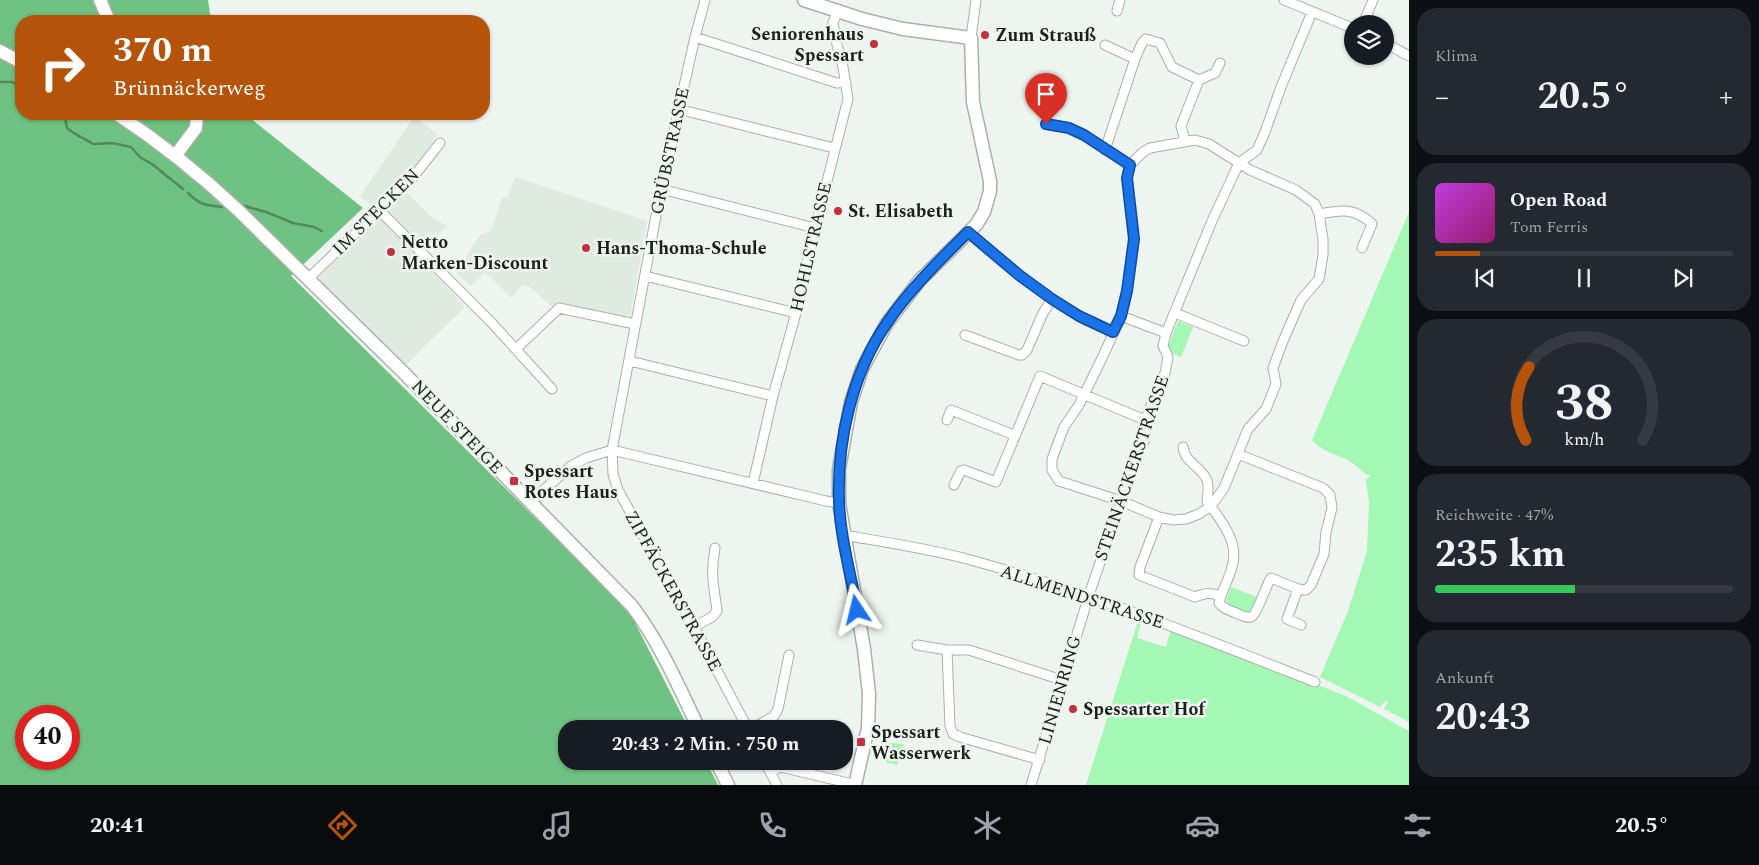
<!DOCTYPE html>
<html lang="de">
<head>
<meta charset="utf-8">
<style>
  body { margin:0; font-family:Spectral,serif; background:#242831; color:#f1f3f6; height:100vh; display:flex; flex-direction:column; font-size:19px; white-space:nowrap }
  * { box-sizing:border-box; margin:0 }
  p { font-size:16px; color:#9ea1a6 }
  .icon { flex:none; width:28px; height:28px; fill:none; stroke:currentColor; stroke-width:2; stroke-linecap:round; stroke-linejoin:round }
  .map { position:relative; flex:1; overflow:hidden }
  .drawer { display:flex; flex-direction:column; gap:8px; padding:8px; background:#0d0f14; width:350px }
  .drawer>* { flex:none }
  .hud { position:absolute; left:15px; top:15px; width:475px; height:105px; border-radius:20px; box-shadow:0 1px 4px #0004; background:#b45309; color:#fff; overflow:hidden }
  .tools { position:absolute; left:1344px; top:15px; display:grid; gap:10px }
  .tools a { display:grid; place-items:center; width:50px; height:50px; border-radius:50%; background:#171b24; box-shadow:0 1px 4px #0004; font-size:25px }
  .speed { position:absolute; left:15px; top:705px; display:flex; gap:10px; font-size:25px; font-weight:700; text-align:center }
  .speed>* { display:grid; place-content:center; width:65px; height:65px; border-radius:50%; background:#171b24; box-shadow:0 1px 4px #0004; line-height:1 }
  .speed .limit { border:8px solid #d22; background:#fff; color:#111 }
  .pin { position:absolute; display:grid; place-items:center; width:42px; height:42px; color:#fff; margin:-51px -21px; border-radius:50% 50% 50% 0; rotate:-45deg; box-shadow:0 0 5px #0007 }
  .pin .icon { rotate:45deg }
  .me { position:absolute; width:55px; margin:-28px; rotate:350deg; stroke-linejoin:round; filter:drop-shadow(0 0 4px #0008) }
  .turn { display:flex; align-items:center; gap:18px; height:105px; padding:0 15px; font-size:22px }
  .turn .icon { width:65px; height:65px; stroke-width:2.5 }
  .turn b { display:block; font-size:35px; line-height:42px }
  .big { font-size:38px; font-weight:700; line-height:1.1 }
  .drawer .card { flex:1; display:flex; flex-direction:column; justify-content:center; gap:8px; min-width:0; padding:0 18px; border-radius:20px; background:#242831 }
  .drawer .dial { align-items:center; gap:0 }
  .dial svg { height:130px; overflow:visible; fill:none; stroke:#363941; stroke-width:7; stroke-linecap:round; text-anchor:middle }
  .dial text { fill:#f1f3f6; stroke:none }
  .song { display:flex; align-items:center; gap:15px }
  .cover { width:60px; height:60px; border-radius:8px; background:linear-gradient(135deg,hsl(290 70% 55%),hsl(320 70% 35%)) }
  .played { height:5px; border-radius:2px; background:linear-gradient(90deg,#b45309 15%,#363941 15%) }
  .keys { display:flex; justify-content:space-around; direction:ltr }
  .heat { display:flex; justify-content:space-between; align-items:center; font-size:28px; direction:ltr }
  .charge { height:8px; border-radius:4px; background:linear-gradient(90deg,#34c759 47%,#363941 0) }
  .trip { position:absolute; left:558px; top:720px; width:295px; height:50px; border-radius:20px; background:#171b24; box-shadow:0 1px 4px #0004; font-weight:700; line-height:50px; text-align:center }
  .tabs { display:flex; height:80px; justify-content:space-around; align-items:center; background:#090b0e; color:#9ea1a6 }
  .tabs .icon { width:35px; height:35px }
  .tabs .selected { color:#b45309 }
  .tabs b { font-size:22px; color:#f1f3f6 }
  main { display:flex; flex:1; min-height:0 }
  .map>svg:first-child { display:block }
  .built { fill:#dfebe0 }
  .green { fill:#a4f8b4 }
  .forest { fill:#6fc281; fill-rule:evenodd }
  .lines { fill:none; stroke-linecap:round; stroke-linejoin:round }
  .stream { stroke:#508a5d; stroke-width:2.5 }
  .street-casing { stroke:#aab0ab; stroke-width:11 }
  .secondary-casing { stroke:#aab0ab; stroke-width:15 }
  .street { stroke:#fff; stroke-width:9 }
  .secondary { stroke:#fff; stroke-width:12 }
  .route-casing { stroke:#114b97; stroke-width:12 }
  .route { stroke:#1a73e8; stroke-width:9 }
  .poi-dot { fill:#c23142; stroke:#eef4ef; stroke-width:2 }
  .labels { text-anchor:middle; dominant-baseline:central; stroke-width:5; stroke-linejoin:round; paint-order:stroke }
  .poi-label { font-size:18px; font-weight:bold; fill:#1c1e1c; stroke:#eef4ef; text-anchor:start }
  .street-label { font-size:18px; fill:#1c1e1c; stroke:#eef4ef }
</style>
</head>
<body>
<main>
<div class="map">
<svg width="1409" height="785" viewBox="0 0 1409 785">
  <rect width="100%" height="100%" fill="#eef4ef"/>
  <!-- built -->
  <path class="built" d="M414 117 437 134 423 158 398 184 432 218 448 226 417 255 465 307 405 366 319 281V277L381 216 360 196Z
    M515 177 647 221 630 317 626 318 556 304 551 306 530 287 523 285 511 298 485 272 471 286 456 273 480 235 491 231 502 197 507 198Z"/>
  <!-- green -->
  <path class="green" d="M1409 212V722L1384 709 1388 702 1386 700 1380 707 1320 677 1348 611 1367 551 1369 503 1366 480 1370 476C1361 472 1358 467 1351 462 1338 454 1322 452 1312 440Z
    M1178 321 1193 327 1181 357 1172 353 1168 346Z
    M1231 587 1257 597 1250 616 1224 606Z
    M1138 621 1141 623 1137 638 1166 647 1171 629 1310 682 1311 686 1314 687 1315 684 1346 696 1409 731V785H1086Z
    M889 743 904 744 897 765 885 762V751Z"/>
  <!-- forest -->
  <path class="forest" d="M0 0H208L211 21H21V114H245L363 208 291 276 629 611 689 729H566V761H706L718 785H0ZM26 716H69V759H26Z"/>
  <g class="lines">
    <!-- stream -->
    <path class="stream" d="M0 82H12L21 86
      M62 114 65 117 67 128C75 135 84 138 93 144L112 143 131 147 141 158 152 164 183 189
      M188 193C200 205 205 205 222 207
      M241 205 266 212 293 223 314 227 322 231"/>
    <defs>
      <path id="street" d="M705 0 695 37 661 189 612 450 613 474 618 490 694 627 748 729
        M1284 0 1352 28
        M1117 11 1120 0
        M1363 24 1373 0
        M695 37 837 83 846 82
        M971 38 976 0
        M1385 43 1409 56
        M1105 45 1135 59
        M1199 80 1215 73 1220 63
        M678 109 834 148
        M1046 124 1069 128 1084 135 1130 165
        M1195 140 1209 144 1250 170 1296 190 1315 204 1319 214 1323 239V255L1319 279 1301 300 1283 341 1273 368 1276 384 1266 409 1248 429 1224 488 1211 506 1199 514 1186 519 1173 520 1159 517 1121 501 1059 481 1052 470V459L1064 427 1079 405 1104 354 1121 316 1127 291 1134 239 1127 178 1130 165 1143 152 1150 148Z
        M1185 141 1181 126 1199 80
        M1105 150 1135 59 1142 43 1146 39 1160 43 1172 67 1199 80
        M661 189 815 228
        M379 210 490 321 552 389
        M1319 214C1341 210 1355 207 1372 224L1362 248
        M968 232C1003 262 1038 292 1077 315 1088 322 1101 326 1113 332
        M645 276 796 313
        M309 278 410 181 440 143
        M1175 313 1244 341
        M1121 316 1166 333
        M965 335 1019 355H1022L1027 350 1043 313 1052 299
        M516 349 559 308 635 324
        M630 361 773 396
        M947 420 951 410 1014 435
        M1183 447C1184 462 1202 467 1207 480 1209 486 1208 494 1207 501 1220 520 1240 541 1232 567 1229 579 1222 590 1219 603 1223 609 1229 610 1236 613 1240 615 1246 618 1251 617 1257 615 1266 585 1271 578L1298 589 1306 590 1311 585 1324 554 1326 532 1332 508 1330 495 1323 488 1238 454
        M753 483 773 396 796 313 815 228 848 99 843 67 837 45 833 22 838 11
        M954 485 961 471 964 470 996 482 1040 376 1145 420
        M530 502 571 466 586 458 612 450 826 501 839 503
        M1159 517 1140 567 1139 575 1195 597C1205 593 1210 592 1220 596
        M843 535C884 542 926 548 967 559 1086 591 1200 637 1315 682
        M1298 589 1287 619 1301 625
        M694 627 712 617 717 611C714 586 710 575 715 548
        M917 645 947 650H969L1062 680
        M947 650 950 726 953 734 960 737 1040 760
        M752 729 774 716 778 709 789 655
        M765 761 770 772 781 767 856 785
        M770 772 777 785
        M1031 785 1089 595 1121 501 1145 438V420L1165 373 1168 357 1163 346 1166 333 1212 221 1239 163 1257 150 1265 132 1281 87 1312 12"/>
      <path id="secondary" d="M100 0 109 21
        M804 0 862 19 903 29 971 38 973 102 990 181V191L984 212 976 225 920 280 887 323 862 369 851 402 839 469V503L864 649 869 694 868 728 855 785
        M0 51 21 62
        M117 114C161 143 201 175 239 211L403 372 632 606C660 643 679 687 699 729
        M175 156 196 128 197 114
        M716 761 728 785"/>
    </defs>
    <!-- street casing -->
    <use href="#street" class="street-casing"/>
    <!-- secondary casing -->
    <use href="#secondary" class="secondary-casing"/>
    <!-- street -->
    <use href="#street" class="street"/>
    <!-- secondary -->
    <use href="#secondary" class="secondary"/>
  </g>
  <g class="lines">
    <defs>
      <path id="route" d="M857 610C851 574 840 537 839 501 837 441 852 373 887 323 910 289 939 261 968 232L1019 275 1052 299 1079 316 1113 332 1121 316 1127 291 1134 239 1127 178 1130 165 1084 135 1069 128 1046 124"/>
    </defs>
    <!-- route casing -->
    <use href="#route" class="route-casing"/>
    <!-- route -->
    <use href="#route" class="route"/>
  </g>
  <!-- markers -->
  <g class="poi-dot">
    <circle cx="985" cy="35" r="5"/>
    <circle cx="874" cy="44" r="5"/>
    <circle cx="838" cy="211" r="5"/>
    <circle cx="586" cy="248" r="5"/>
    <circle cx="391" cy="252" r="5"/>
    <rect x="509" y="476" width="10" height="10" rx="2.5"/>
    <circle cx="1073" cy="709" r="5"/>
    <rect x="856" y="737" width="10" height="10" rx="2.5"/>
  </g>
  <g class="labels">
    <!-- poi labels -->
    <g class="poi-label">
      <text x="864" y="34" text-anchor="end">Seniorenhaus<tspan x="864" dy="21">Spessart</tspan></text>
      <text x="995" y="35">Zum Strauß</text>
      <text x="848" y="211">St. Elisabeth</text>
      <text x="401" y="242">Netto<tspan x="401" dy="21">Marken-Discount</tspan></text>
      <text x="596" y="248">Hans-Thoma-Schule</text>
      <text x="524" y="471">Spessart<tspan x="524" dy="21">Rotes Haus</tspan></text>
      <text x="1083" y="709">Spessarter Hof</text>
      <text x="871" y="732">Spessart<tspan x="871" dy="21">Wasserwerk</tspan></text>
    </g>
    <!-- street labels -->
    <g class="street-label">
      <text transform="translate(670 151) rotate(-78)">GRÜBSTRASSE</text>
      <text transform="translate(376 212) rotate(-45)">IM STECKEN</text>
      <text transform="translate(811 247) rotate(-77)">HOHLSTRASSE</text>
      <text transform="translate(457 427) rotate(46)">NEUE STEIGE</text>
      <text transform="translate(1132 468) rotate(-71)">STEINÄCKERSTRASSE</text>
      <text transform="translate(673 591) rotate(61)">ZIPFÄCKERSTRASSE</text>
      <text transform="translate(1082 597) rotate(18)">ALLMENDSTRASSE</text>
      <text transform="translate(1060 690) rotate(-74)">LINIENRING</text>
    </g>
  </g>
</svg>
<div class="tools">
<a><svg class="icon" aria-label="layers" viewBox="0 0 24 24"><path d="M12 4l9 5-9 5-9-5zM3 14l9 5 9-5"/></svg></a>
</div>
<div class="speed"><div class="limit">40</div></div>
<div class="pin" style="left:1046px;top:124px;background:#d93025"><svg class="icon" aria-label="arrive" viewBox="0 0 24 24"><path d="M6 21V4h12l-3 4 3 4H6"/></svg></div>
<svg class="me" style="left:857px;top:610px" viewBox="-20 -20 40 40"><path d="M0-17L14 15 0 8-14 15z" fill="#1a73e8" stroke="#fff" stroke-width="4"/></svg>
<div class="trip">20:43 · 2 Min. · 750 m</div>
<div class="hud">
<div class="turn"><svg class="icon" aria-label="right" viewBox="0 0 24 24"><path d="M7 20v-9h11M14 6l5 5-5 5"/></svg><div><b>370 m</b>Brünnäckerweg</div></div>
</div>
</div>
<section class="drawer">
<div class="card"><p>Klima</p>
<div class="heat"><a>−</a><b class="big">20.5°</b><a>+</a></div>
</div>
<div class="card">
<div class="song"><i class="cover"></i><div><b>Open Road</b><p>Tom Ferris</p></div></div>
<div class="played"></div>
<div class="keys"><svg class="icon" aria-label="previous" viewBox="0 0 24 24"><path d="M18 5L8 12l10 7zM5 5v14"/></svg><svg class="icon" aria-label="pause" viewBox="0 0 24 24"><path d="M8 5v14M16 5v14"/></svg><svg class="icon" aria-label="next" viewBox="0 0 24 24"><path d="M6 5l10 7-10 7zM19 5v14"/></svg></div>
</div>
<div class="card dial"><svg viewBox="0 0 100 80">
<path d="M14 69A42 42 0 1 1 86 69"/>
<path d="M14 69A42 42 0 0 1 16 24" stroke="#b45309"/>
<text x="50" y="56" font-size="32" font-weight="700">38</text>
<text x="50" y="72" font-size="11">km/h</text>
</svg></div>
<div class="card"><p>Reichweite · 47%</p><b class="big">235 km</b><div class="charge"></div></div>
<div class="card"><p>Ankunft</p><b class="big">20:43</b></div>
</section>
</main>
<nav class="tabs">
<b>20:41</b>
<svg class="icon selected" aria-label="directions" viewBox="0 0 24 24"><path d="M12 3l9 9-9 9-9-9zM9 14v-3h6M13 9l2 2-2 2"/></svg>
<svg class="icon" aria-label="music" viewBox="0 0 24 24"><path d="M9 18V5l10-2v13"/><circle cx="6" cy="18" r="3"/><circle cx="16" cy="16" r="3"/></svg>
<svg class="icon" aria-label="phone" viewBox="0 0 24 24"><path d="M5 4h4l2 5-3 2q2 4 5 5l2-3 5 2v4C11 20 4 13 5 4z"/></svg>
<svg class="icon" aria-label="climate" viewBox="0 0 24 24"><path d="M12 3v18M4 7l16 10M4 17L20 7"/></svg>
<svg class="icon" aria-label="car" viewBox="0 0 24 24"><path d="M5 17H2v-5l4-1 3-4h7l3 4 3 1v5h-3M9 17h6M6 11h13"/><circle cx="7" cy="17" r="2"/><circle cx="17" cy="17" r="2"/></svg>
<svg class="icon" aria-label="filters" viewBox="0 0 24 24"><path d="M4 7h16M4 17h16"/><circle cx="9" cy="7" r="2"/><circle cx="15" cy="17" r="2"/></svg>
<b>20.5°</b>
</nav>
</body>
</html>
